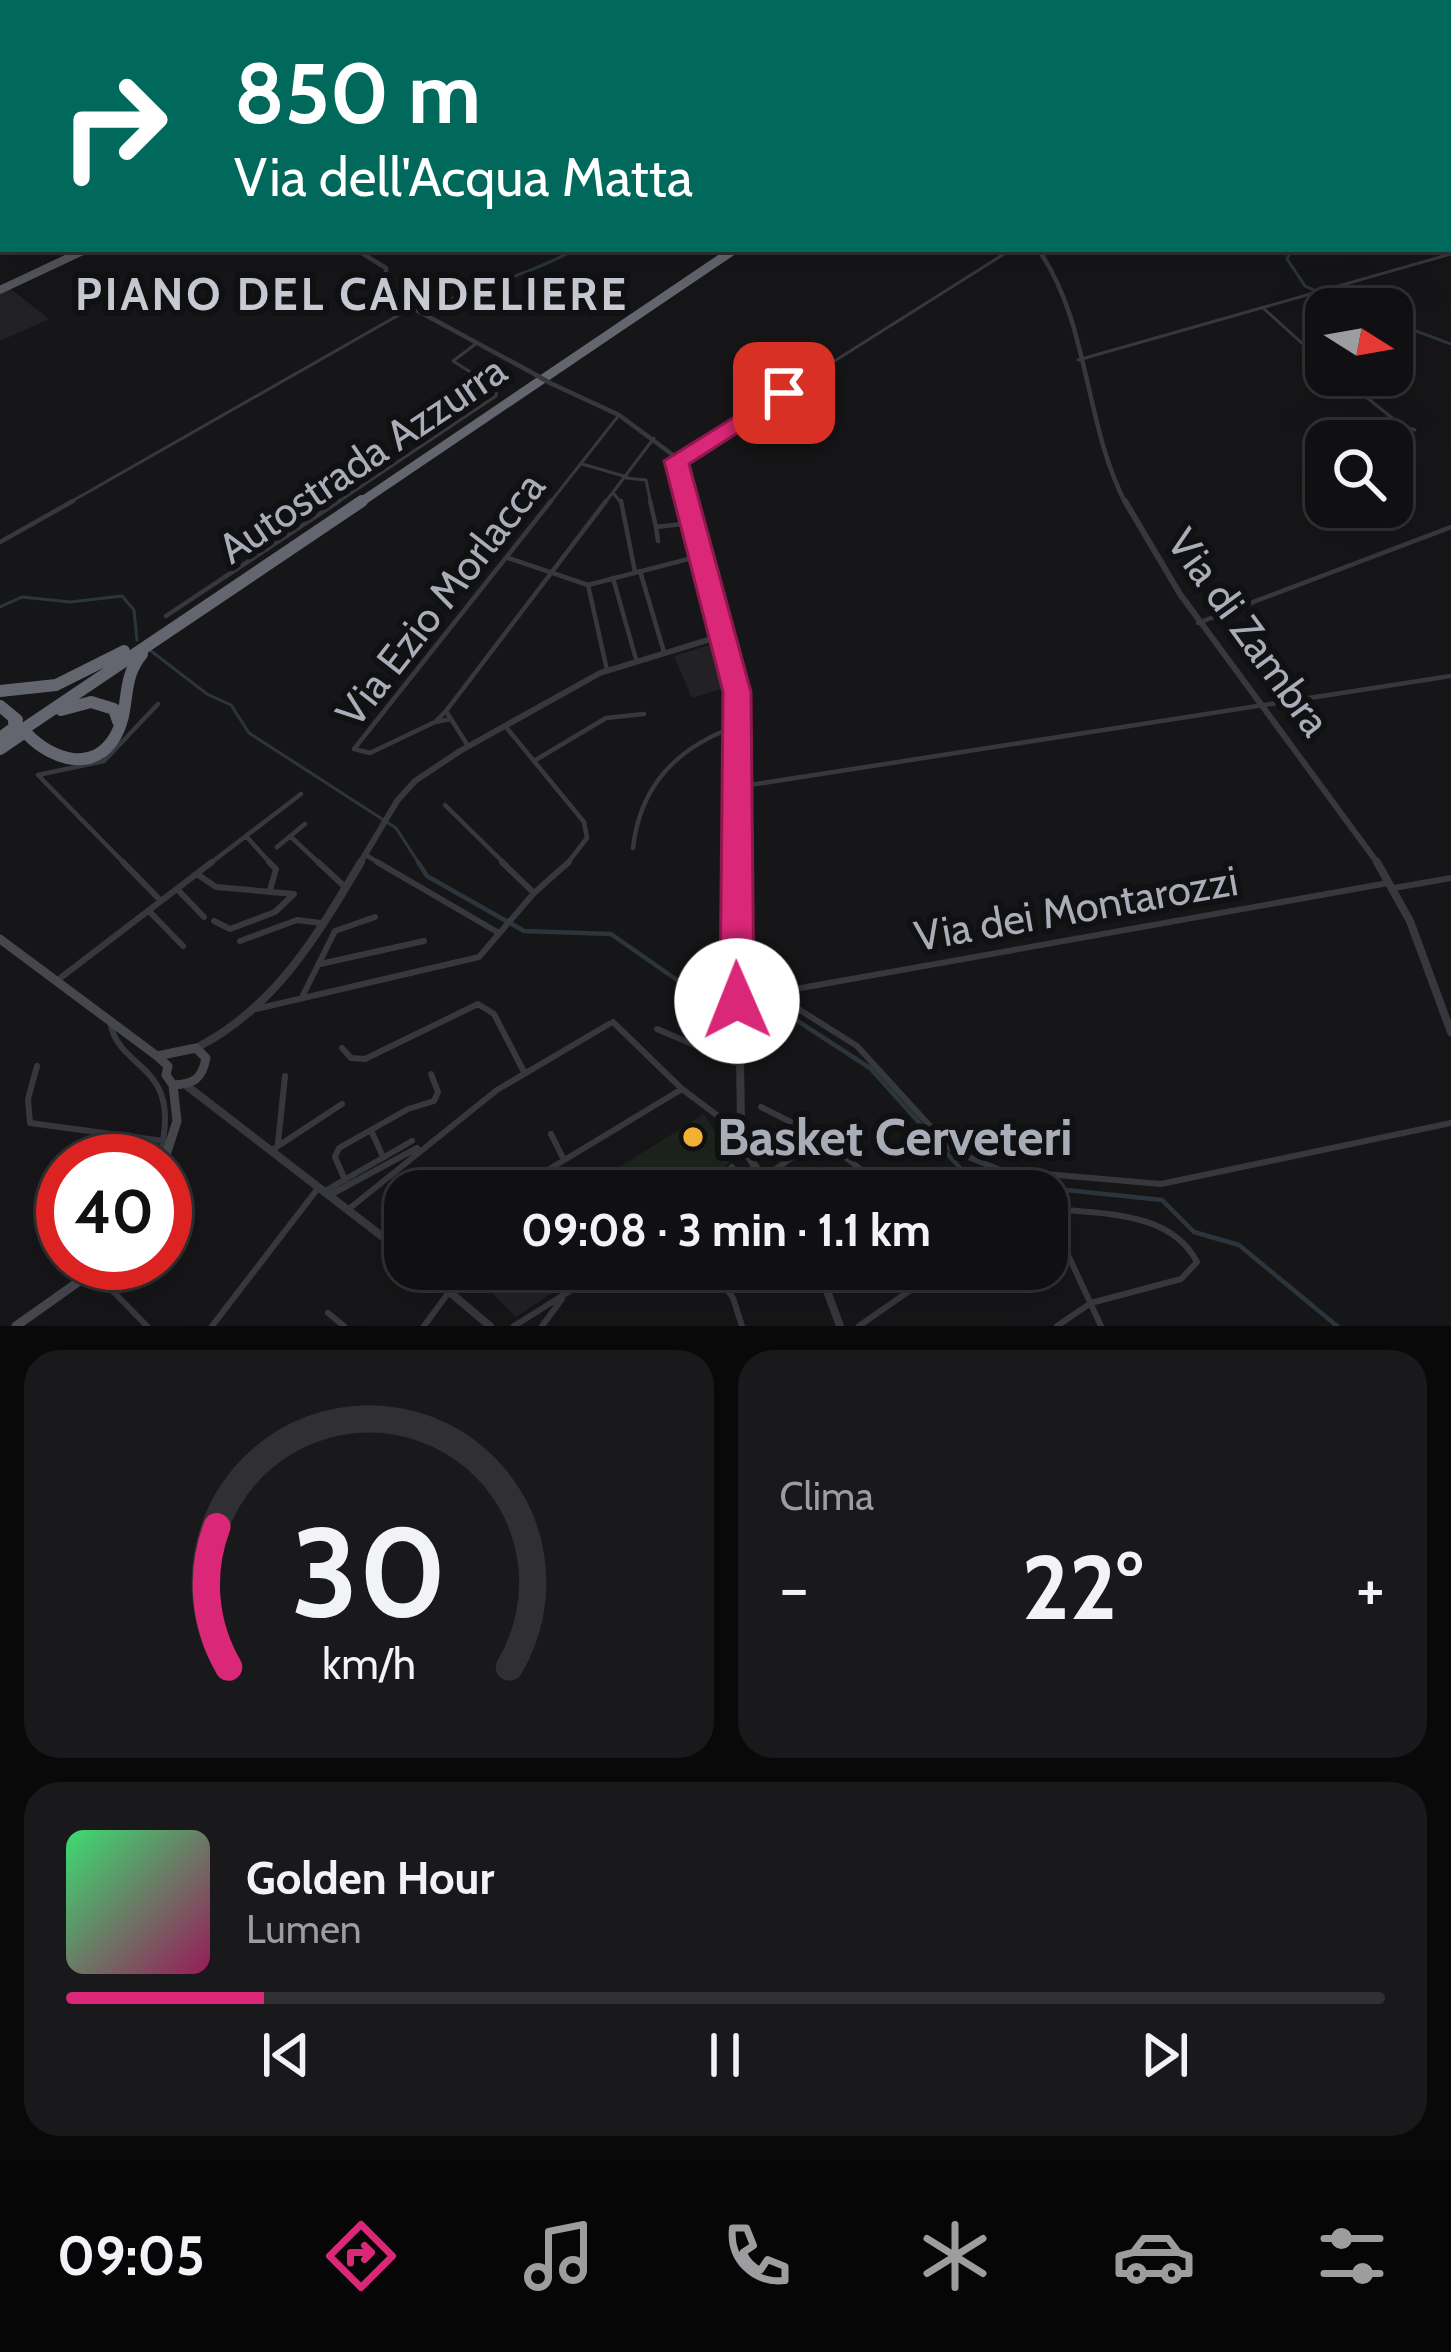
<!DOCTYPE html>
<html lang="it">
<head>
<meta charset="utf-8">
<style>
  body { margin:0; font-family:Cabin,sans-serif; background:#19191b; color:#f1f3f6; height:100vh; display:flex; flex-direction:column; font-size:45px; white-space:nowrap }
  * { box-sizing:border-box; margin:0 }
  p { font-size:39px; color:#9c9d9f }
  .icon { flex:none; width:66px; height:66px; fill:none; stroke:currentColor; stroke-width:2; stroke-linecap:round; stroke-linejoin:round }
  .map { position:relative; height:1326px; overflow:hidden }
  .sheet { display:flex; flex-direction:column; gap:24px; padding:24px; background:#09090a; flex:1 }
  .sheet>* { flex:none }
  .hud { position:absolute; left:0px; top:0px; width:1452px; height:252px; box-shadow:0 12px 48px #0002,0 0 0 3px #303032; background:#00695c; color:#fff; overflow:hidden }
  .needle { width:78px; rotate:101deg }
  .fabs { position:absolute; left:1305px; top:288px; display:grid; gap:24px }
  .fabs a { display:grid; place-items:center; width:108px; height:108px; border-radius:24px; background:#101012; box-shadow:0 12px 48px #0002,0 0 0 3px #303032; font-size:60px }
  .speed { position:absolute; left:36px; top:1134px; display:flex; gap:24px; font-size:60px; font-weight:700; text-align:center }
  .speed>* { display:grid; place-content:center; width:156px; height:156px; border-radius:50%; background:#101012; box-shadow:0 12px 48px #0002,0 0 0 3px #303032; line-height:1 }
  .speed .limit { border:18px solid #d22; background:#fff; color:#111 }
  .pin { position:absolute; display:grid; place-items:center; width:102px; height:102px; color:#fff; margin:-51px; border-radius:24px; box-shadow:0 6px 18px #0006 }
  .me { position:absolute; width:132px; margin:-66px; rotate:359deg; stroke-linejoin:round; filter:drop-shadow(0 0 9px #0008) }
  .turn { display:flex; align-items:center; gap:42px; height:252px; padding:0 36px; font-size:54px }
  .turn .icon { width:156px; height:156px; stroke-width:2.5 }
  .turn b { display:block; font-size:84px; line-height:102px }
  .big { font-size:90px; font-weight:700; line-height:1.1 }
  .sheet .widget { flex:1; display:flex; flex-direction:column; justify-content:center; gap:18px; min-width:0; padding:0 42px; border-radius:36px; background:#19191b }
  .sheet .dial { align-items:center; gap:0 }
  .dial svg { height:312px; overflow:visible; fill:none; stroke:#303032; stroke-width:7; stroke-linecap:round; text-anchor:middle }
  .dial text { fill:#f1f3f6; stroke:none }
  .song { display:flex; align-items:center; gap:36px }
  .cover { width:144px; height:144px; border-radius:18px; background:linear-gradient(135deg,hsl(140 70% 55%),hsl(330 70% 35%)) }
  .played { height:12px; border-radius:6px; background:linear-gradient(90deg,#db2777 15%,#303032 15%) }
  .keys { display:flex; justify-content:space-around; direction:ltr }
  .heat { display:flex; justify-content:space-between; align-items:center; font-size:66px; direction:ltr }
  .sheet .tiles { flex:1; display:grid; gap:24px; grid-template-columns:1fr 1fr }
  .widget:last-child { grid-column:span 2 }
  .trip { position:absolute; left:384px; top:1170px; width:684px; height:120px; border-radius:36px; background:#101012; box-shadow:0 12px 48px #0002,0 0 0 3px #303032; font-weight:700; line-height:120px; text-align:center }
  .tabs { display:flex; height:192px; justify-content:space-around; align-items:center; background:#060607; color:#9c9d9f }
  .tabs .icon { width:84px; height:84px }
  .tabs .selected { color:#db2777 }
  .tabs b { font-size:54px; color:#f1f3f6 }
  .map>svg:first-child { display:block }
  .built { fill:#222225 }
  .green { fill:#1c231d }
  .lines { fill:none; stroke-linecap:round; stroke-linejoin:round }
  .stream-far1 { stroke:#2c353c; stroke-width:3 }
  .stream { stroke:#2c353c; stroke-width:4.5 }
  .minor-far2 { stroke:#37383d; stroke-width:3 }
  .minor-far1 { stroke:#37383d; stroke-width:4.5 }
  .minor { stroke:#37383d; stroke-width:6 }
  .tertiary-far3 { stroke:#37383d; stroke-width:3 }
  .tertiary-far2 { stroke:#37383d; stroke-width:4.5 }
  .tertiary-far1 { stroke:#37383d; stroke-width:6 }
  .tertiary { stroke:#37383d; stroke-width:8 }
  .secondary { stroke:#45474d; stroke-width:9 }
  .primary-far1 { stroke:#53555c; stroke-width:6 }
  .primary { stroke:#53555c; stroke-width:8 }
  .motorway-far2 { stroke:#63666e; stroke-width:8 }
  .motorway-far1 { stroke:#63666e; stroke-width:9 }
  .motorway { stroke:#63666e; stroke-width:12 }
  .rail { stroke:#4a4c52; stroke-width:3; stroke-dasharray:9 8; stroke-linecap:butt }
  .tertiary-bridge { stroke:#37383d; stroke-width:4.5 }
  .motorway-bridge { stroke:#63666e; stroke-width:12 }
  .route { fill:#db2777; stroke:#8e194d; stroke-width:3 }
  .poi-dot { fill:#f2b134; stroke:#111113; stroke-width:4.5 }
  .labels { text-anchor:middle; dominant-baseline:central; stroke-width:12; stroke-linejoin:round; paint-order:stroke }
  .street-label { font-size:42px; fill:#a8adb8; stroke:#111113 }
  .far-district-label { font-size:45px; font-weight:bold; letter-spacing:3px; fill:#c9ccd4; stroke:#111113 }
  .near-poi-label { font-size:51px; font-weight:bold; fill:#a8adb8; stroke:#111113; text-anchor:start }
</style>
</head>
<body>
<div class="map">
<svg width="1451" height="1326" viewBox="0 0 1451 1326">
  <rect width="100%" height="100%" fill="#161618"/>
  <!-- built -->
  <path class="built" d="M11 289 49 319 0 341V294Z
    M722 641 734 685 692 698 674 656Z
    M467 1269H588L516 1317Z"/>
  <!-- green -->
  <path class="green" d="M704 1114 732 1159 702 1191H581Z"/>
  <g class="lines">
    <!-- stream-far1 -->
    <path class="stream-far1" d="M1292 249 1287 259 1305 286 1356 309
      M423 310C474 288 527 276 576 249
      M1392 322 1451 344
      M0 607 22 597 70 602 122 596 134 610 137 640
      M151 651 207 694 231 705 249 733 396 828 420 865"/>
    <!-- stream -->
    <path class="stream" d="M418 862 427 876 524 931 611 934 677 980 773 1005 870 1068 961 1169 1000 1183 1162 1200 1194 1232 1239 1245 1337 1326"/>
    <!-- minor-far2 -->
    <path class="minor-far2" d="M424 0 432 3
      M455 0 463 3
      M485 0 493 3
      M130 3H137
      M147 3 153 0
      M162 3 168 0
      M188 3 195 0
      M228 3 239 0
      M339 3 351 0
      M363 3 370 0
      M406 3 412 0
      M506 3 513 0
      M547 3 553 0
      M1262 307 1326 365
      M1078 360 1451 254
      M1339 375 1402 426 1415 430
      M676 461 1012 249
      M582 464 627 477
      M626 478 646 480 651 504
      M614 494 622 504
      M67 504 411 308
      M335 504 496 396 497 389 453 361 477 343
      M549 504 619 415
      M604 504 654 438"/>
    <!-- minor-far1 -->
    <path class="minor-far1" d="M621 501 635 572
      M650 501 656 527 692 523
      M656 527 658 541
      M0 542 73 501
      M508 558 588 585 700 556
      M640 571 664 652
      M613 578 636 659
      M588 585 607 670
      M166 616 339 501
      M1198 623 1451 527
      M446 711 606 501
      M451 719 435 722 446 711 468 746
      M435 722 370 753 354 749 551 501
      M506 727 584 822 587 838 566 865
      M534 761 606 718 644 714
      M737 787 1451 676
      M445 805 506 865
      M246 836 272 865
      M290 836 321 865
      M277 847 305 824
      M633 848C640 785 677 747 737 726
      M364 854 383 865
      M126 865 38 775 104 761 158 704
      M208 865 301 794"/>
    <!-- minor -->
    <path class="minor" d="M123 862 161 901
      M269 862 276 869 270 890
      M318 862 344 886
      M377 862 499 933
      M502 862 534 893
      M197 874 216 887 294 894 275 912 230 929 214 921
      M1394 888 1451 878
      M177 889 204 917
      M149 911 183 946
      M240 941 297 920 321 923
      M320 964 424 941
      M59 979 212 862
      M742 982 773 993 857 1046 952 1150 1000 1170 1161 1184 1451 1123
      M773 993 1388 883
      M303 995 335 931 375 917
      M256 1009 479 957 534 893 569 862
      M613 1022 682 1089 742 1134
      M111 1026C118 1057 151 1065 161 1094 169 1115 163 1140 160 1161
      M657 1029 739 1064
      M342 1048 351 1058 365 1059 478 1004 494 1014 524 1072
      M37 1066 28 1099 30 1123 163 1141
      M761 1107 820 1137
      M371 1130 383 1157
      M551 1134 564 1160
      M278 1143 285 1076
      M272 1150 342 1104
      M762 1179 820 1137 888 1191
      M345 1180 335 1157 339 1148 408 1109 434 1101 438 1092 431 1074
      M325 1191 412 1141
      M513 1191 682 1089
      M710 1191 732 1167
      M332 1194 417 1148
      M350 1208 497 1090 609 1024
      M1047 1208 1055 1209 1056 1229 1101 1326
      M1055 1209C1105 1214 1171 1212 1197 1262L1181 1279 1091 1303 1057 1326
      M714 1269 733 1298 742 1326
      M96 1274 147 1326
      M328 1313 344 1326
      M212 1326 319 1187
      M424 1326 449 1292
      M514 1326 605 1269
      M542 1326 562 1299
      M859 1326 941 1269"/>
    <!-- tertiary-far3 -->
    <path class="tertiary-far3" d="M60 0 65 3"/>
    <!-- tertiary-far2 -->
    <path class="tertiary-far2" d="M355 249 386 268V291L392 297 529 371
      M1038 249C1090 323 1084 425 1126 504
      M550 383 619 415 673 455 687 504"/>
    <!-- tertiary-far1 -->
    <path class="tertiary-far1" d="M686 501 734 670 737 865
      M1125 501 1180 594 1379 865
      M359 865 397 801 415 781 460 751 600 673 724 635"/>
    <!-- tertiary -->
    <path class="tertiary" d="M737 862 741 1123 748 1155 770 1191
      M1377 862 1410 921 1451 1032
      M196 1048C275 1008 317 936 361 862
      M187 1086 405 1254
      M422 1269 490 1326
      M819 1269 840 1326"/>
    <!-- secondary -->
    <path class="secondary" d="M0 939 157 1056
      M196 1048 206 1058C202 1079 194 1084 173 1085L166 1075 168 1066 157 1056Z
      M164 1161 177 1121 173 1085
      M16 1326 105 1263"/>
    <!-- primary-far1 -->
    <path class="primary-far1" d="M583 0 592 3
      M602 3 611 0"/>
    <!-- primary -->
    <path class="primary" d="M0 290 87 249"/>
    <!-- motorway-far2 -->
    <path class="motorway-far2" d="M1238 3 1245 0"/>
    <!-- motorway-far1 -->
    <path class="motorway-far1" d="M358 504 735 249"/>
    <!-- motorway -->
    <path class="motorway" d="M0 691 56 685 124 651
      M0 706 17 720
      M61 710 91 702 114 709 118 721
      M28 726 362 501
      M27 734C51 759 94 775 116 735 131 708 120 680 142 654
      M0 738 15 727
      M0 749 22 734"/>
    <!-- rail -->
    <path class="rail" d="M83 3 96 0"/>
    <!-- tertiary-bridge -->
    <path class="tertiary-bridge" d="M529 371 550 383"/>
    <!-- motorway-bridge -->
    <path class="motorway-bridge" d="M14 722 27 734"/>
  </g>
  <!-- route -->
  <path class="route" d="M784 386 792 388V398L689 464 751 692 754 1001 749 1012 737 1017 725 1012 720 1001 723 692 664 461Z"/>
  <!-- markers -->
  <circle class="poi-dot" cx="693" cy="1137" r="12"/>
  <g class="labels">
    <!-- street labels -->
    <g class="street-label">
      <text transform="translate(362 459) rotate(-34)">Autostrada Azzurra</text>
      <text transform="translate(440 599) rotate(-52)">Via Ezio Morlacca</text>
      <text transform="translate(1249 632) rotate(54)">Via di Zambra</text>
      <text transform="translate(1076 908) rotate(-10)">Via dei Montarozzi</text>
    </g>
    <!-- far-district labels -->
    <g class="far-district-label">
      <text x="352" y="294">PIANO DEL CANDELIERE</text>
    </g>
    <!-- near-poi labels -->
    <g class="near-poi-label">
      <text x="717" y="1137">Basket Cerveteri</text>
    </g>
  </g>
</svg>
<div class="fabs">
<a><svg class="needle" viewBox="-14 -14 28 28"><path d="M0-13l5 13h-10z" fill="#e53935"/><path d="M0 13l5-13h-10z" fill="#9c9d9f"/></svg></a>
<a><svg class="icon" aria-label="search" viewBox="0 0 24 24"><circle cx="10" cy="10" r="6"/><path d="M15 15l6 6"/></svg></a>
</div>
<div class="speed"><div class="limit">40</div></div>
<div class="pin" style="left:784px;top:393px;background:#d93025"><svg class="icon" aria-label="arrive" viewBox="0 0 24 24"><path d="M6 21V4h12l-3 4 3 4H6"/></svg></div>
<svg class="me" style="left:737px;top:1001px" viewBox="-20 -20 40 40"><circle r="19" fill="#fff"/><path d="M0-13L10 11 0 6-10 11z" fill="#db2777"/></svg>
<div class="trip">09:08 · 3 min · 1.1 km</div>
<div class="hud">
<div class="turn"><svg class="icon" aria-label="right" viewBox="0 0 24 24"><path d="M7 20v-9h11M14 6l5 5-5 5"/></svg><div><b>850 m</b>Via dell'Acqua Matta</div></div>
</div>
</div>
<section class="sheet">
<div class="tiles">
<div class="widget dial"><svg viewBox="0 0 100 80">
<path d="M14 69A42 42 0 1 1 86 69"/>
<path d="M14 69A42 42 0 0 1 11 33" stroke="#db2777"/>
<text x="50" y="56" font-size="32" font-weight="700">30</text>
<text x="50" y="72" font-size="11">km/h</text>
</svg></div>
<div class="widget"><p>Clima</p>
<div class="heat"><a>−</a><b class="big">22°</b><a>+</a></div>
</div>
<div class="widget">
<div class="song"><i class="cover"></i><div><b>Golden Hour</b><p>Lumen</p></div></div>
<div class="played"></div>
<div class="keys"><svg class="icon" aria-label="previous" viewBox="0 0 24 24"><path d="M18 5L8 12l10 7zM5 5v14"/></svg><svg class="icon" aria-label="pause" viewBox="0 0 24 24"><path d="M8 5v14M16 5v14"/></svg><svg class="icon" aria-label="next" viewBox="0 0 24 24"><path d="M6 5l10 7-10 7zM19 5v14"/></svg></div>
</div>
</div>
</section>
<nav class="tabs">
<b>09:05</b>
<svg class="icon selected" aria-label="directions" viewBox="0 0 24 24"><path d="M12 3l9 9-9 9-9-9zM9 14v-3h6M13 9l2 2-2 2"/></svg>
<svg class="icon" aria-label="music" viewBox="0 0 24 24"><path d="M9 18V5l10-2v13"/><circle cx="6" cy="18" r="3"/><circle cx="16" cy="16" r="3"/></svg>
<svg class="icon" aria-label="phone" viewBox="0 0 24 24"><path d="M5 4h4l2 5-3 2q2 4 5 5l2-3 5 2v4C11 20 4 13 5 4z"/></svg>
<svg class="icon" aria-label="climate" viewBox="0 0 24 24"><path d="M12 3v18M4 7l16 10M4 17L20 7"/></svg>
<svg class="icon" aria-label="car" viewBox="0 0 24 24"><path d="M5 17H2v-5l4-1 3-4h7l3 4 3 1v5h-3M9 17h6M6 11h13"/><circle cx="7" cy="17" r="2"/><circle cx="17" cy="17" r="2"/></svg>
<svg class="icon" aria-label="filters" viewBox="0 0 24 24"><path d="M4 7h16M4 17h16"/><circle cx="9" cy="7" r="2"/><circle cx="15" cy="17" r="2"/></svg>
</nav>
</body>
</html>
